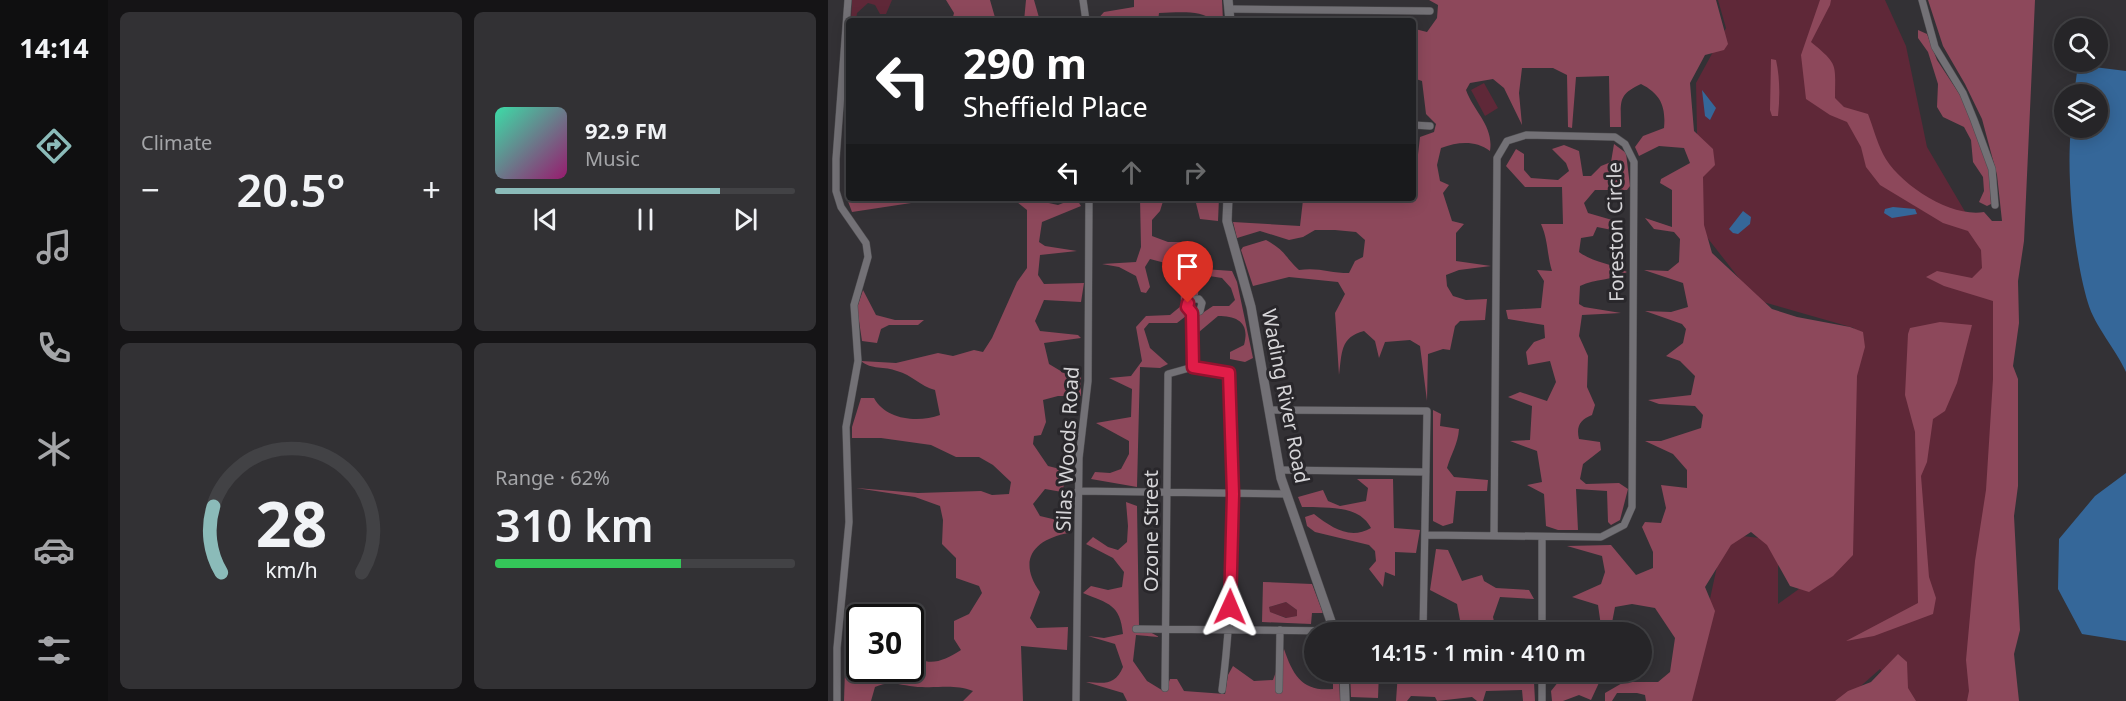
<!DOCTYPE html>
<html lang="en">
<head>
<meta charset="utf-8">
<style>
  body { margin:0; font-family:"Noto Sans",sans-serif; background:#323134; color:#f1f3f6; height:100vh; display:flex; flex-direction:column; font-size:22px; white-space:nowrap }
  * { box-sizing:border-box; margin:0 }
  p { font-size:20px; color:#a4a5a8 }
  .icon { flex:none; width:33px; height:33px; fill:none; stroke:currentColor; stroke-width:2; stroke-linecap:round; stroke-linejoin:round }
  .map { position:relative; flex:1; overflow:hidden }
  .side { display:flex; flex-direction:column; gap:12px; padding:12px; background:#151416; width:720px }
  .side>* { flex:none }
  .hud { position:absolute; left:18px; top:18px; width:570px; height:183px; border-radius:6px; box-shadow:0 3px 15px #0003,0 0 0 2px #424245; background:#202124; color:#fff; overflow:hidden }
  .buttons { position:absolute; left:1226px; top:18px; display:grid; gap:12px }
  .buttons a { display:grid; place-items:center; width:54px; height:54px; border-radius:50%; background:#262528; box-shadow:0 3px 15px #0003,0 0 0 2px #424245; font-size:30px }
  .speed { position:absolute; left:18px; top:604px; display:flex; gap:12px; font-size:30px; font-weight:700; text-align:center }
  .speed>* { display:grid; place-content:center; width:78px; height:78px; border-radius:50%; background:#262528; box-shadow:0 3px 15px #0003,0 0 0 2px #424245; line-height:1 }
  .speed .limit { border:3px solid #111; border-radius:9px; background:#fff; color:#111 }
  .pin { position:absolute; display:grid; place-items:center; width:51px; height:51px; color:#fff; margin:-62px -26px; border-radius:50% 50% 50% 0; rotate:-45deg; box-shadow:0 0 6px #0007 }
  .pin .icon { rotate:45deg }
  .me { position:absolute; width:66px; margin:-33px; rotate:1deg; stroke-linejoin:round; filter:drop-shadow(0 0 4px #0008) }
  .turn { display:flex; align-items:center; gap:21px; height:126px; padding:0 18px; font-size:27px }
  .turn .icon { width:78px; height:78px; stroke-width:2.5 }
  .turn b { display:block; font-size:42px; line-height:51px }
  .lanes { display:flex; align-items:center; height:57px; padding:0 18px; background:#0003; justify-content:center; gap:30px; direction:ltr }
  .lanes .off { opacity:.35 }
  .big { font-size:45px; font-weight:600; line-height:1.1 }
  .side .card { flex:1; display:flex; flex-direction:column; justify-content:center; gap:9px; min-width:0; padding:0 21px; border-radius:9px; background:#323134 }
  .side .dial { align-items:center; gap:0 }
  .dial svg { height:156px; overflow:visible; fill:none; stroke:#424245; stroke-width:7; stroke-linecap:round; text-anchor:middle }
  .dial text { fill:#f1f3f6; stroke:none }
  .song { display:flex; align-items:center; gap:18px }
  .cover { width:72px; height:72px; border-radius:9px; background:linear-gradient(135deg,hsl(160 70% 55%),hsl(320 70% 35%)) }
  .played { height:6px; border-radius:3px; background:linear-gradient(90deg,#8bbbb9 75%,#424245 75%) }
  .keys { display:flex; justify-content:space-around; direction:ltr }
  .heat { display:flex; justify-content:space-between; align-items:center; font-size:33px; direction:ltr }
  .charge { height:9px; border-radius:4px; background:linear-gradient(90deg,#34c759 62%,#424245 0) }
  .side .tiles { flex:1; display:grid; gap:12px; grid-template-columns:repeat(2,1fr) }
  .trip { position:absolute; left:476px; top:622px; width:348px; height:60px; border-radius:30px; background:#262528; box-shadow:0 3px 15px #0003,0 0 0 2px #424245; font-weight:600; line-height:60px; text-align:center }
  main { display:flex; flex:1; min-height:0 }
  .menu { display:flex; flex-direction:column; width:108px; justify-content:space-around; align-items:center; background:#0f0f10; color:#a4a5a8 }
  .menu .icon { width:42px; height:42px }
  .menu .on { color:#8bbbb9 }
  .menu b { font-size:27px; color:#f1f3f6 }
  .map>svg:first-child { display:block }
  .green { fill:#5f2838 }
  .forest { fill:#8d485b; fill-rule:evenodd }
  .water { fill:#356799 }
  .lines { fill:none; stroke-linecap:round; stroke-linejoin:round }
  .street-casing { stroke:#4f4e51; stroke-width:8 }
  .secondary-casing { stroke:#4f4e51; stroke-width:10 }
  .street { stroke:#737176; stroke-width:7 }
  .secondary { stroke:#737176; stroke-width:9 }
  .route-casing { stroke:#92132f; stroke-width:15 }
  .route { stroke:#e11d48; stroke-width:10 }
  .labels { text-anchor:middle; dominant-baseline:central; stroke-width:6; stroke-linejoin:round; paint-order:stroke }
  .street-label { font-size:20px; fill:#d6d5d8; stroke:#29272b }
</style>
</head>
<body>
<main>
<nav class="menu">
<b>14:14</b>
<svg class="icon on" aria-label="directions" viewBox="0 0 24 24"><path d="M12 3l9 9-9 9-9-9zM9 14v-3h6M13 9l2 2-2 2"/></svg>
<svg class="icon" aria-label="music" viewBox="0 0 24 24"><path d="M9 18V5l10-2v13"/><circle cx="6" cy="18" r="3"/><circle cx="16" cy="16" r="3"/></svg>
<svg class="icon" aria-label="phone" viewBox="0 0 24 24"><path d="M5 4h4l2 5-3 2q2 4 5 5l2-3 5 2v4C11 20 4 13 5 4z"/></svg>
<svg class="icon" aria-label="climate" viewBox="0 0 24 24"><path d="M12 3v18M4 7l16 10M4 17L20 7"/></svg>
<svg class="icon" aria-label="car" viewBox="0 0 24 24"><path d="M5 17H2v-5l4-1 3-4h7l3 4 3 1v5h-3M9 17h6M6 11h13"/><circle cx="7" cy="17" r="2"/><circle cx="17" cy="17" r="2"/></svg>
<svg class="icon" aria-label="filters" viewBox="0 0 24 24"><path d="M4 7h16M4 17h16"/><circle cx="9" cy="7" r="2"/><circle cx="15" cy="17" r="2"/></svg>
</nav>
<section class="side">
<div class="tiles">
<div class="card"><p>Climate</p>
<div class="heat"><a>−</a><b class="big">20.5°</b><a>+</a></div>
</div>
<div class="card">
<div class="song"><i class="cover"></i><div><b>92.9 FM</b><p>Music</p></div></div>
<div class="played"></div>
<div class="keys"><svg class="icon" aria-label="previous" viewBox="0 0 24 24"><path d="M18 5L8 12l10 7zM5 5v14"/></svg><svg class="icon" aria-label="pause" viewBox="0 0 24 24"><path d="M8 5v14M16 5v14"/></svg><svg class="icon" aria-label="next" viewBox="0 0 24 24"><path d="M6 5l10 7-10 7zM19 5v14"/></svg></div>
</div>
<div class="card dial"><svg viewBox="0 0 100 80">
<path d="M14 69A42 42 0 1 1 86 69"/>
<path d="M14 69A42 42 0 0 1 10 35" stroke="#8bbbb9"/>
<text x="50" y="56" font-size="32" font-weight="700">28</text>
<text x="50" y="72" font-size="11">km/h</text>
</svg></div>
<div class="card"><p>Range · 62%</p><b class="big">310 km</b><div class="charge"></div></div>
</div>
</section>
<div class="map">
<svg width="1298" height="701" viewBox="0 0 1298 701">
  <rect width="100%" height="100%" fill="#333135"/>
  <!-- green -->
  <path class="green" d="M24 0H64L58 14H52L47 5 40 3 29 13 28 21H23Z
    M890 0H1057L1078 46 1099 147 1169 266 1166 551 1151 701H1080L1052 669 1016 701H857L864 682 896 534 950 540V604L1017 556 1026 328 928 300 871 227 868 83 898 28Z
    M656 83 670 108 657 116 643 90Z
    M458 602 469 610V616L459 618 441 612V607Z"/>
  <!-- forest -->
  <path class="forest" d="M118 0H162L168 21H124L126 13Z
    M198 0H206L212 21H196Z
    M306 0H394L395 21H386C372 9 348 13 331 13L330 21H268L276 12 306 7Z
    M601 0H888L900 44 896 50 877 55 862 83 866 131 885 149 887 165 875 177 876 225 884 253 944 309 969 317 1022 327 1035 332 1037 347 1029 376 1025 555 1005 576 981 592 962 586 939 545 923 532 903 545 877 587 887 611 864 701H818L817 695 809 693H789L784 701H777V693L796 682H830L842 672 847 638 827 608 804 604 787 607 783 628 785 633H774L770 605 744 597 773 584 777 572 774 556 739 546 783 545 808 575 825 568V552L814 527 817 522 833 523 838 508 833 485 859 488V470L845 454 817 441H833L873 428 875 415 867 406 831 404 820 400 863 395 867 376 852 361 838 356 855 343 858 329 854 324 817 311 843 312 860 307 855 283 816 270 840 271 851 262 852 239 846 232 826 229 817 218 844 227V190L832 183 833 179 862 163 856 148 831 146 811 156 807 147 815 136 836 128C838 107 833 94 813 84 789 95 793 102 793 127H782L781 76 748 77 744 128 740 127 739 75 725 68H694L691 93 694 125 676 88 665 79 642 83 638 90C646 112 666 126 662 151 647 140 630 142 613 148L609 165 612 181 621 185 615 193 624 221 636 224 628 233V261L663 266 631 270 618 275 619 286 625 296 638 300 659 299 657 320 632 321 627 326 622 350 615 349 600 354 599 401 592 346 582 340 557 342 551 358 547 341 536 331C512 337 514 353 511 375L507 313 517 294 510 282 461 277 425 286 413 250 415 247 438 240C458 251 456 256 471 270 490 267 502 273 521 273L527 261 535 257 537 240 528 232 507 230H487L475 237 461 240 432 231 409 238 405 222 472 226 475 200 463 198H585L592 137 606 132 608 124 598 114 594 81 585 78 587 29 599 32 609 18 610 5Z
    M992 0H1003L1002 5 983 42C1011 65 1007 64 1007 98L1016 107 1040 114C1045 127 1049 142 1055 154 1070 184 1123 218 1156 212L1164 221H1174L1169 175 1154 119 1137 84 1115 46 1100 0H1207L1196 241 1190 281 1191 323 1185 366 1190 379V486L1186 516 1192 630 1186 654 1191 701H1139L1141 691 1138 660 1147 561 1158 490 1165 379V301L1116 286 1098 277 1109 271 1144 278 1154 268 1153 250 1140 231 1115 223 1052 185 1038 167 1033 147 1019 122 1002 115 978 99 973 55Z
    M1090 30 1099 34 1109 60 1134 98 1161 168 1163 204 1159 206 1151 202 1156 191 1155 177 1145 162 1143 140 1136 127 1115 117 1109 107 1110 84 1100 52 1090 38Z
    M943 59 948 60C952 78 952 97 950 116H944L942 110Z
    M786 144 798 153 802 186 799 190H767L756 203 760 213 791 222 789 231 769 227 765 236 753 238 751 252C766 263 783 263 799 272 784 281 768 278 752 286L751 304 756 307 793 313 754 315 751 336 760 356 759 387 767 405 764 415C752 420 748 426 751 439L772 442 773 450 755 464 752 479 758 484 791 483 800 489 792 520 783 525 780 522 779 491 748 489 750 530H730L718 526 716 494 699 485 714 482 709 451 682 441 702 440 704 406 680 397 692 392 719 401 728 382 722 361 700 365 698 352 706 342 717 338 716 325 680 319 678 310 713 308 716 281 709 270 724 271C719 255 720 239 713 224H735L734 187H697L678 166 688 149 696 154V170L703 178 730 180 741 171 738 163 724 149 736 145 751 151 755 176H763L773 166 783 162Z
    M18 196 34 201 38 198H144L129 200 116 198 24 212Z
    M175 198H214L216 202 230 205 248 198 253 206 214 222 211 242 217 246 249 251 212 255 210 275 216 284 256 283 253 302 216 300 207 321 212 331 250 335 253 338 216 343 221 364 236 373 253 377V396H230L215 400 218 422 213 435 206 436 205 444 220 466 240 471 234 492 217 489 205 504 212 516 233 521 241 533C206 539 189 560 212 592L202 618 209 628 240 627 239 650 193 646 195 701H135L145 691C126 684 113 688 94 687 77 687 63 679 47 687L43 701H16L19 605 71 602 76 605 80 618H32V669H82L83 654C101 668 115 661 133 650L126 639V621L141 614 154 593 151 586 128 578V558L114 544 115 520 112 506 87 497 28 488 90 493 153 491 164 495 181 494 183 482 165 465 151 457H128L103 445 53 438H24V427L33 398H46C58 420 90 423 112 415L107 390C92 386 84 375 69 371 57 366 43 370 33 361L68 363 110 353 125 356 146 350 155 352 164 338 189 282 199 268V210L189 202Z
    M312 198H336L332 211 324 220V236L340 242H357L349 246 341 264 322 259 317 267 322 287 318 293 313 292 308 276 291 267 274 264 308 262 313 247Z
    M360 198H391L390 221 372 219 368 203Z
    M376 269 404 271 409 282 425 358 417 362 402 359V352L416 345C422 323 410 316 390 316L371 332 370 316 385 306H401L407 300 403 288 394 278 375 275 371 280 370 295 358 297V316L349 323H321L316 329 322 348 340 364 332 368 312 367 309 487 263 479 267 472 282 473 293 469 301 454V441L268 423 303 417 304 389 281 378 303 376 314 361 308 327 318 316 342 315 353 306 352 273Z
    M35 290 48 315 67 320H96L90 325H61L53 329 49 343 34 341 29 308Z
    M1112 322 1144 325 1129 383 1117 411 1105 419 1099 462 1093 476 1101 577 1108 598 1105 614 1046 636 1018 641 1090 603 1087 432 1077 395 1080 334 1082 328Z
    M605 410 613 414 612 426 631 429C630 444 623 454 619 468L626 477 660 480 659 491H628L625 523 615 526 605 521Z
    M529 479H565L566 528 592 530 588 553 567 552V576L557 572 555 587 541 569 548 561 547 551 541 545 487 532 479 526 477 517 486 514C504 528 522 540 543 528 531 504 497 508 474 507L470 497 495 490 500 501 512 506 538 501 540 488Z
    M298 502 309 506 311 626 331 637 308 635 305 661 319 681 337 692 342 679H349L356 691 397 694 400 675 405 666 426 681 445 680 456 649C465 676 475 692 505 689V672H511L512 701H299L295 693 258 682C276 683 287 686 295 667L287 644 260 636 276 638 295 634C292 604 281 604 255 593L263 586 280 590 294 587 296 572 285 558 258 544 265 537 280 547 290 550 299 542 300 526Z
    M608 549 620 550 634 581 654 575 656 581 668 588 701 590 706 599 672 597 665 617 668 630 678 633H635L633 628 613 622 632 620 629 604 602 590Z
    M435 582 484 584 495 613H484L483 624 434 622ZM458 602 469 610V616L458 618 442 612 441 607Z
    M1070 654 1079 662 1080 688 1088 701H1007L1020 691 1043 682Z
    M522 672H551L550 698 523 697Z
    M570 672 634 674 635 672H678L684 680 706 682 707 701H695L694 690 658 691 655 701H649L644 697 609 701 607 697 583 696 579 701H568Z
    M755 672H776L763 700 751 695 735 701H724L723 691 731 681H752Z"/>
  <!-- water -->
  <path class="water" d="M1250 65 1298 71V372C1288 349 1267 327 1260 303 1246 257 1238 175 1243 128H1269V94H1246Z
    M874 90 888 108 882 120 877 116Z
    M1065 207 1087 209 1089 214 1064 218 1056 213 1057 209Z
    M915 211 923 217 922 224 910 234 905 233 901 229Z
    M1298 473V641L1254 634 1230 589 1231 539 1267 496Z"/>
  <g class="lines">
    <defs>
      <path id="street" d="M255 0 258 21
        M1094 0 1107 47 1135 93 1146 120 1164 169 1167 205
        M401 9 602 11
        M585 125 602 126
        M364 313 372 311 374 303 371 299H363L359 307 364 313 365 367
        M443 410 599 411 595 633
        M451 470 598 472
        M250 491 459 494
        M598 535 773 537 796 525 804 507 806 162 797 144 787 137 698 135 679 141 669 158 666 536
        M308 629 506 631
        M714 633V537
        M337 688 340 374 365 367 401 373C404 479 408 584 394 690
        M451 690 452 630
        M9 701V648L21 522 18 427 30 361 26 305 40 257 38 243 13 207 8 191V159L20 0
        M248 701 251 458 260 381 261 198
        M714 701V672"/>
      <path id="secondary" d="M400 0 402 21
        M400 198 399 221 423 307 453 478 507 633
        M516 672 517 701"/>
    </defs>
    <!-- street casing -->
    <use href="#street" class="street-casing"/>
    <!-- secondary casing -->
    <use href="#secondary" class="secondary-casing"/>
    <!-- street -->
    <use href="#street" class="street"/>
    <!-- secondary -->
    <use href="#secondary" class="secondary"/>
  </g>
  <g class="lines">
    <defs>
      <path id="route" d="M360 303 359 307 364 313 365 367 401 373 405 494 402 607"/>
    </defs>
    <!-- route casing -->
    <use href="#route" class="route-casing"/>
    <!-- route -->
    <use href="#route" class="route"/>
  </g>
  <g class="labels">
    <!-- street labels -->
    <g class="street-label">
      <text transform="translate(787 232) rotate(-91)">Foreston Circle</text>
      <text transform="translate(458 396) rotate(79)">Wading River Road</text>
      <text transform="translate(239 449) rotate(-87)">Silas Woods Road</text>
      <text transform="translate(322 531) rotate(-90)">Ozone Street</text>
    </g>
  </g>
</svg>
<div class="buttons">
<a><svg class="icon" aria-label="search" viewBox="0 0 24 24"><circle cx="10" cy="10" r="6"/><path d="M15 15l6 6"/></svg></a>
<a><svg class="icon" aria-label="layers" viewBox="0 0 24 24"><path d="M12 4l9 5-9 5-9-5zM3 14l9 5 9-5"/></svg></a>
</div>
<div class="speed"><div class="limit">30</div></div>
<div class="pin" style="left:360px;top:303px;background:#d93025"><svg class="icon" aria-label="arrive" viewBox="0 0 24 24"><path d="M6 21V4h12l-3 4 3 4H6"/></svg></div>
<svg class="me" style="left:402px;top:607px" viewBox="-20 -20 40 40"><path d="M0-17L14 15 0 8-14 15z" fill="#e11d48" stroke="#fff" stroke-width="4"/></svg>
<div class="trip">14:15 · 1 min · 410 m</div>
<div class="hud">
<div class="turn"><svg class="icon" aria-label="left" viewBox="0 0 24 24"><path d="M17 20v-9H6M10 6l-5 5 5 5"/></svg><div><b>290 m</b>Sheffield Place</div></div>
<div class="lanes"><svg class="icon" aria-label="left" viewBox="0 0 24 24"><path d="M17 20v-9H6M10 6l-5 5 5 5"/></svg><svg class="icon off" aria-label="ahead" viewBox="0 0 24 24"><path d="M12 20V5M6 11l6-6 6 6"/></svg><svg class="icon off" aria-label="right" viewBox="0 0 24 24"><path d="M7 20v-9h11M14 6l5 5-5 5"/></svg></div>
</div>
</div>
</main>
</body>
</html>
